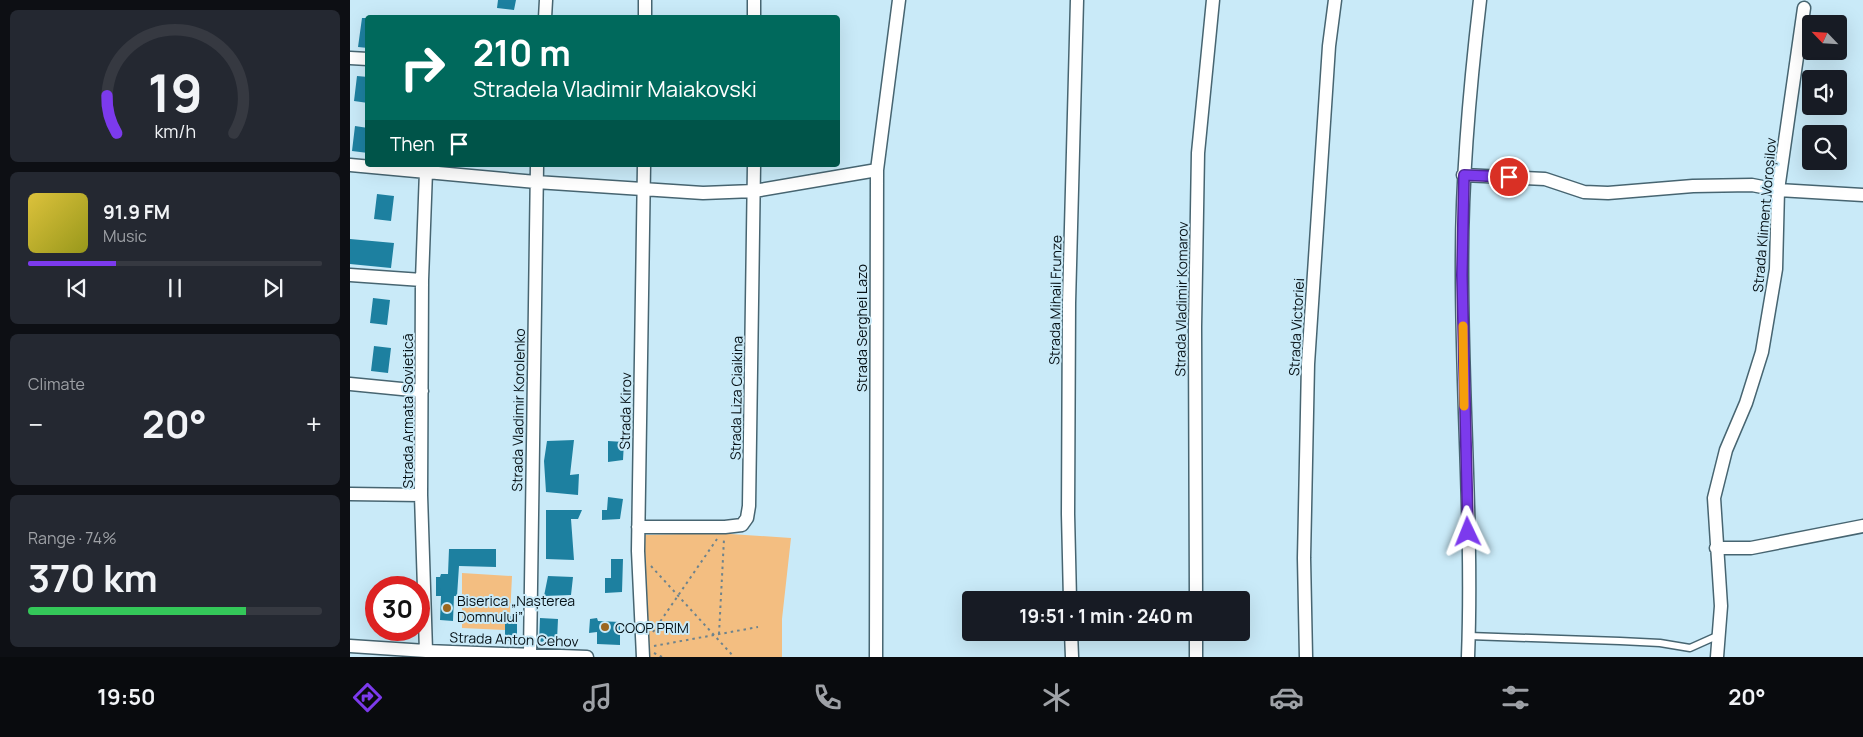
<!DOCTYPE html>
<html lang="en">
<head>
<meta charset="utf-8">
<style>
  body { margin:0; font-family:Manrope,sans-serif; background:#242831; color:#f1f3f6; height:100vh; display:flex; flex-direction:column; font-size:19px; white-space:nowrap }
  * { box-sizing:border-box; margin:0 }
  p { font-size:16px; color:#9ea1a6 }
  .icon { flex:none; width:28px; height:28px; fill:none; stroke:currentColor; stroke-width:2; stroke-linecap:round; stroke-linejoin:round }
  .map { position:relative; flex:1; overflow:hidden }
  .sheet { display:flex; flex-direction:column; gap:10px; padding:10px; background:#0d0f14; width:350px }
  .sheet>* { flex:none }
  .top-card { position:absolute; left:15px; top:15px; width:475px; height:152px; border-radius:5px; box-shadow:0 5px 20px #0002; background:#00695c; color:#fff; overflow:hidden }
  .needle { width:32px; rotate:295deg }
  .fabs { position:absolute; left:1452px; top:15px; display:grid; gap:10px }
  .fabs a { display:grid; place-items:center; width:45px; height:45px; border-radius:5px; background:#171b24; box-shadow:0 5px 20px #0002; font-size:25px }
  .speed { position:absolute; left:15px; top:576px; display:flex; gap:10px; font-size:25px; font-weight:700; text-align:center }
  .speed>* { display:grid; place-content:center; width:65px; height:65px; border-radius:50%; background:#171b24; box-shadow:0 5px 20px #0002; line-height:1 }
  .speed .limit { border:8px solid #d22; background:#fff; color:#111 }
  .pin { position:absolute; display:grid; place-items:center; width:42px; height:42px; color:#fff; margin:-21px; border:2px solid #fff; border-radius:50%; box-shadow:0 1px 5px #0007 }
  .me { position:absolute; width:55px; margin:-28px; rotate:358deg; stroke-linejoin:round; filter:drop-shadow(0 0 4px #0008) }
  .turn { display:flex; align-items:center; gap:18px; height:105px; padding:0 25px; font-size:22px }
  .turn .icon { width:65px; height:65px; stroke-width:2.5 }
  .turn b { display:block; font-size:35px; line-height:42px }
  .then { display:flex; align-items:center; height:48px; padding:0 25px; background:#0003; gap:10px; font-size:19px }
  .big { font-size:38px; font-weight:700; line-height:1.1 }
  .sheet .tile { flex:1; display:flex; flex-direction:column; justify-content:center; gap:8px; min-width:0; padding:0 18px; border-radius:8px; background:#242831 }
  .sheet .dial { align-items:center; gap:0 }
  .dial svg { height:130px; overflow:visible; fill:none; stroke:#363941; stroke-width:7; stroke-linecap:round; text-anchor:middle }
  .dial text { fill:#f1f3f6; stroke:none }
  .song { display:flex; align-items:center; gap:15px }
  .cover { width:60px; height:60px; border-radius:8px; background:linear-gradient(135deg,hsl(50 70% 55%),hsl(60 70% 35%)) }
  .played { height:5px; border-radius:2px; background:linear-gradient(90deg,#7c3aed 30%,#363941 30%) }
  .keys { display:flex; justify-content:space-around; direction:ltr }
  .heat { display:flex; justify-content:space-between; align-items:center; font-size:28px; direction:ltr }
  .charge { height:8px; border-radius:4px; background:linear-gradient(90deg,#34c759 74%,#363941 0) }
  .trip { position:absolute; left:612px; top:591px; width:288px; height:50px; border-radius:5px; background:#171b24; box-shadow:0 5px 20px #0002; font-weight:700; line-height:50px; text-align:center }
  .tab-bar { display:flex; height:80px; justify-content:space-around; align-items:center; background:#090b0e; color:#9ea1a6 }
  .tab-bar .icon { width:35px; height:35px }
  .tab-bar .active { color:#7c3aed }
  .tab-bar b { font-size:22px; color:#f1f3f6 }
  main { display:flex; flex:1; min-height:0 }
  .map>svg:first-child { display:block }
  .green { fill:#f3be81 }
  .building { fill:#1d80a0 }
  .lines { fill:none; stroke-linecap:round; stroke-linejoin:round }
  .lane-casing { stroke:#476571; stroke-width:9 }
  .street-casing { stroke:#476571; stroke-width:15 }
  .path { stroke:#6d838d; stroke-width:2; stroke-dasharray:2.5 4; stroke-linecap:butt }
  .lane { stroke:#fff; stroke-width:6 }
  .street { stroke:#fff; stroke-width:12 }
  .route-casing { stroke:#51269a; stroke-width:12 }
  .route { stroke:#7c3aed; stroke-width:9 }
  .slow { stroke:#f59e0b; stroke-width:9 }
  .poi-dot { fill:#9c671f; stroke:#c9eaf8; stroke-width:2 }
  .labels { text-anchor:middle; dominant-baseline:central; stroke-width:4; stroke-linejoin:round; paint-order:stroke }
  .street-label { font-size:14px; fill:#061116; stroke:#c9eaf8 }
  .poi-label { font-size:14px; fill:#061116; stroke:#c9eaf8; text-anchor:start }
</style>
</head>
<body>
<main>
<section class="sheet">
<div class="tile dial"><svg viewBox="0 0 100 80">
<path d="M14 69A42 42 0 1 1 86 69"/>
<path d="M14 69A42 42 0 0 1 8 46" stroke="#7c3aed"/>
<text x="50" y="56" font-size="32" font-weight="700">19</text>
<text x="50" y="72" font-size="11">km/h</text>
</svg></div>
<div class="tile">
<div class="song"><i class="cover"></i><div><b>91.9 FM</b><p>Music</p></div></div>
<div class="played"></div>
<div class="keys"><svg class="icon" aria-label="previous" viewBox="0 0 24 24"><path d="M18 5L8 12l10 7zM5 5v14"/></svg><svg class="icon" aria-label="pause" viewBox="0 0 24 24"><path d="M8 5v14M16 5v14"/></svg><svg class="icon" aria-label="next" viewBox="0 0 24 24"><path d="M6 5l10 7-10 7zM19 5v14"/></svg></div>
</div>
<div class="tile"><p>Climate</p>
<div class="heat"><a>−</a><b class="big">20°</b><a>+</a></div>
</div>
<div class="tile"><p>Range · 74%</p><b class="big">370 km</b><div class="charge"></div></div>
</section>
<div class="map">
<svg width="1513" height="657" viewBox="0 0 1513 657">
  <rect width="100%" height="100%" fill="#c9eaf8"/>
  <!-- green -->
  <path class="green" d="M365 533 441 538 432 619V657H300L294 535Z
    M112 573 162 576 160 616H155V630L112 628Z"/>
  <!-- building -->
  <path class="building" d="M148 0H166L164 10 147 8Z
    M12 18H18V48L8 47Z
    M7 76 18 77V103L4 101Z
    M5 126 18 128V153L2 151Z
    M27 194 44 196 41 221 24 219Z
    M0 239 44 243 41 268 0 264Z
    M23 298 40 300 37 325 20 323Z
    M24 346 41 348 38 373 21 371Z
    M224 440 220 475 229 474 228 495 196 492 194 461 197 441Z
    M258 441 274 442 273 460 258 462Z
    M258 497 273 499 270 519 252 520V510H257Z
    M196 510H232L228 519H221L224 560 196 559Z
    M99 549H146V567L109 566 107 596H104L103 621 90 620 91 596H86V577H90L91 574H98Z
    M261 559H273L272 592 255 593V578H261Z
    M198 576 223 577 221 595 194 596Z
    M155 616H167V641H155Z
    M190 618 208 619 207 640 189 642Z
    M247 618 248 621 270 622V645L247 644V632L239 633 240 619Z"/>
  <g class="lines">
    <defs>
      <path id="lane" d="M1119 636 1270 641 1310 643 1340 648 1369 635"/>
      <path id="street" d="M195 18 196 0
        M295 18V0
        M404 18V0
        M0 58 18 59
        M0 165 186 182 353 193 404 191 527 170
        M1113 175 1195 179 1234 192 1258 193 1343 186 1402 185 1428 190 1513 195
        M0 275 72 280
        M0 384 72 391
        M0 494 71 495
        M288 527H375L392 525 397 518 399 506 404 165
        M1366 548H1401L1513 526
        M720 600 718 514 719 303 727 0
        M846 600 845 327 848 153 863 0
        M721 632 722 657
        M846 632V657
        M0 646 76 651 237 657
        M76 651 71 495 72 280 76 171
        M180 655 187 165
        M293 657 288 551 294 165
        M526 657 527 170 549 0
        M956 657 954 558 958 364 979 46 985 0
        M1118 657C1123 524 1111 390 1112 256 1112 170 1120 85 1130 0
        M1367 657 1371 606 1364 498 1376 450 1396 403 1412 352 1426 269 1428 190 1454 8"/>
    </defs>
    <!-- lane casing -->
    <use href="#lane" class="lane-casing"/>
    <!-- street casing -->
    <use href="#street" class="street-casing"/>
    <!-- path -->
    <path class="path" d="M301 566 384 657
      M303 632 367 539
      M369 634 374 539
      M304 646 408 627
      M304 653 312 657"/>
    <!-- lane -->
    <use href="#lane" class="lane"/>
    <!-- street -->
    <use href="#street" class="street"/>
  </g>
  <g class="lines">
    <defs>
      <path id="route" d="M1118 532 1112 275 1114 175 1159 177"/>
    </defs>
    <!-- route casing -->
    <use href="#route" class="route-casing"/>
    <!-- route -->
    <use href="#route" class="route"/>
    <!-- slow -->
    <path class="slow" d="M1113 326 1114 406"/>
  </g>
  <!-- markers -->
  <g class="poi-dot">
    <circle cx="97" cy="608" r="5"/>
    <circle cx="255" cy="627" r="5"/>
  </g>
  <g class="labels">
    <!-- street labels -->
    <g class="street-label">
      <text transform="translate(1414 215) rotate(-85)">Strada Kliment Voroșilov</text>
      <text transform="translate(831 299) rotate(-89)">Strada Vladimir Komarov</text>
      <text transform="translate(705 300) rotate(-89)">Strada Mihail Frunze</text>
      <text transform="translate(946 327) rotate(-87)">Strada Victoriei</text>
      <text transform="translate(511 328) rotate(-90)">Strada Serghei Lazo</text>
      <text transform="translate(386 398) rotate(-89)">Strada Liza Ciaikina</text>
      <text transform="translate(168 410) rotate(-89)">Strada Vladimir Korolenko</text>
      <text transform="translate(57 411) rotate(-90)">Strada Armata Sovietică</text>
      <text transform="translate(275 411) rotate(-89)">Strada Kirov</text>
      <text transform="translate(164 639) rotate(2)">Strada Anton Cehov</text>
    </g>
    <!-- poi labels -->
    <g class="poi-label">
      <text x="107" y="600">Biserica „Nașterea<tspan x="107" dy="16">Domnului”</tspan></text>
      <text x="265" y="627">COOP PRIM</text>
    </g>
  </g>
</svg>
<div class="fabs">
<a><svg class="needle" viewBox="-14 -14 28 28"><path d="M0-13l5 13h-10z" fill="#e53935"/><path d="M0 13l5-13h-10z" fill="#9ea1a6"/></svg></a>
<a><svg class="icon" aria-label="sound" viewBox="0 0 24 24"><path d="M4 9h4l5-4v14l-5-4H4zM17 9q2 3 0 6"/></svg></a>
<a><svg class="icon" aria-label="search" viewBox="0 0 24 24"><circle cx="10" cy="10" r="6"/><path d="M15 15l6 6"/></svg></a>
</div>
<div class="speed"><div class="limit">30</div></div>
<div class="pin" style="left:1159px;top:177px;background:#d93025"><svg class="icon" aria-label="arrive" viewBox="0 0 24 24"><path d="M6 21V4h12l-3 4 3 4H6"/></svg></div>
<svg class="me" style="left:1118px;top:532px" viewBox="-20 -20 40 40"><path d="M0-17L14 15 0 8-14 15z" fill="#7c3aed" stroke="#fff" stroke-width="4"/></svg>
<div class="trip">19:51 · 1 min · 240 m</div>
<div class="top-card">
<div class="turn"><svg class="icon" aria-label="right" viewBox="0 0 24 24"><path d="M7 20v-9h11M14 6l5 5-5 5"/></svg><div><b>210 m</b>Stradela Vladimir Maiakovski</div></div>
<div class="then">Then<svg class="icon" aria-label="arrive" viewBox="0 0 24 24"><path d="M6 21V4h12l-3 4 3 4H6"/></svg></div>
</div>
</div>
</main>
<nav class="tab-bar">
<b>19:50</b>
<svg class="icon active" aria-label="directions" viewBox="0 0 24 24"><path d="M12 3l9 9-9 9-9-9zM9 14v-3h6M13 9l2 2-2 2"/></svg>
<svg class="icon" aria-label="music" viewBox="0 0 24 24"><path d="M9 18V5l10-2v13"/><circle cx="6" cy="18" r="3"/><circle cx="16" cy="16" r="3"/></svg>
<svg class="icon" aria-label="phone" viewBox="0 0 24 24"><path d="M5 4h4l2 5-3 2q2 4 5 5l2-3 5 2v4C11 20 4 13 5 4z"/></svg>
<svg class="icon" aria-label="climate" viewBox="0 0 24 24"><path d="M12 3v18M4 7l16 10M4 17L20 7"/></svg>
<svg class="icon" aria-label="car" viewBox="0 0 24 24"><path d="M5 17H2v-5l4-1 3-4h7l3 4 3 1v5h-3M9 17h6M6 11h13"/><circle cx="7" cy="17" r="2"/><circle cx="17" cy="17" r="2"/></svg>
<svg class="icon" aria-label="filters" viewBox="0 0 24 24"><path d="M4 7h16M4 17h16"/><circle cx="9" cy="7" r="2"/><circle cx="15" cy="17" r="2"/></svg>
<b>20°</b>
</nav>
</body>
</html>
